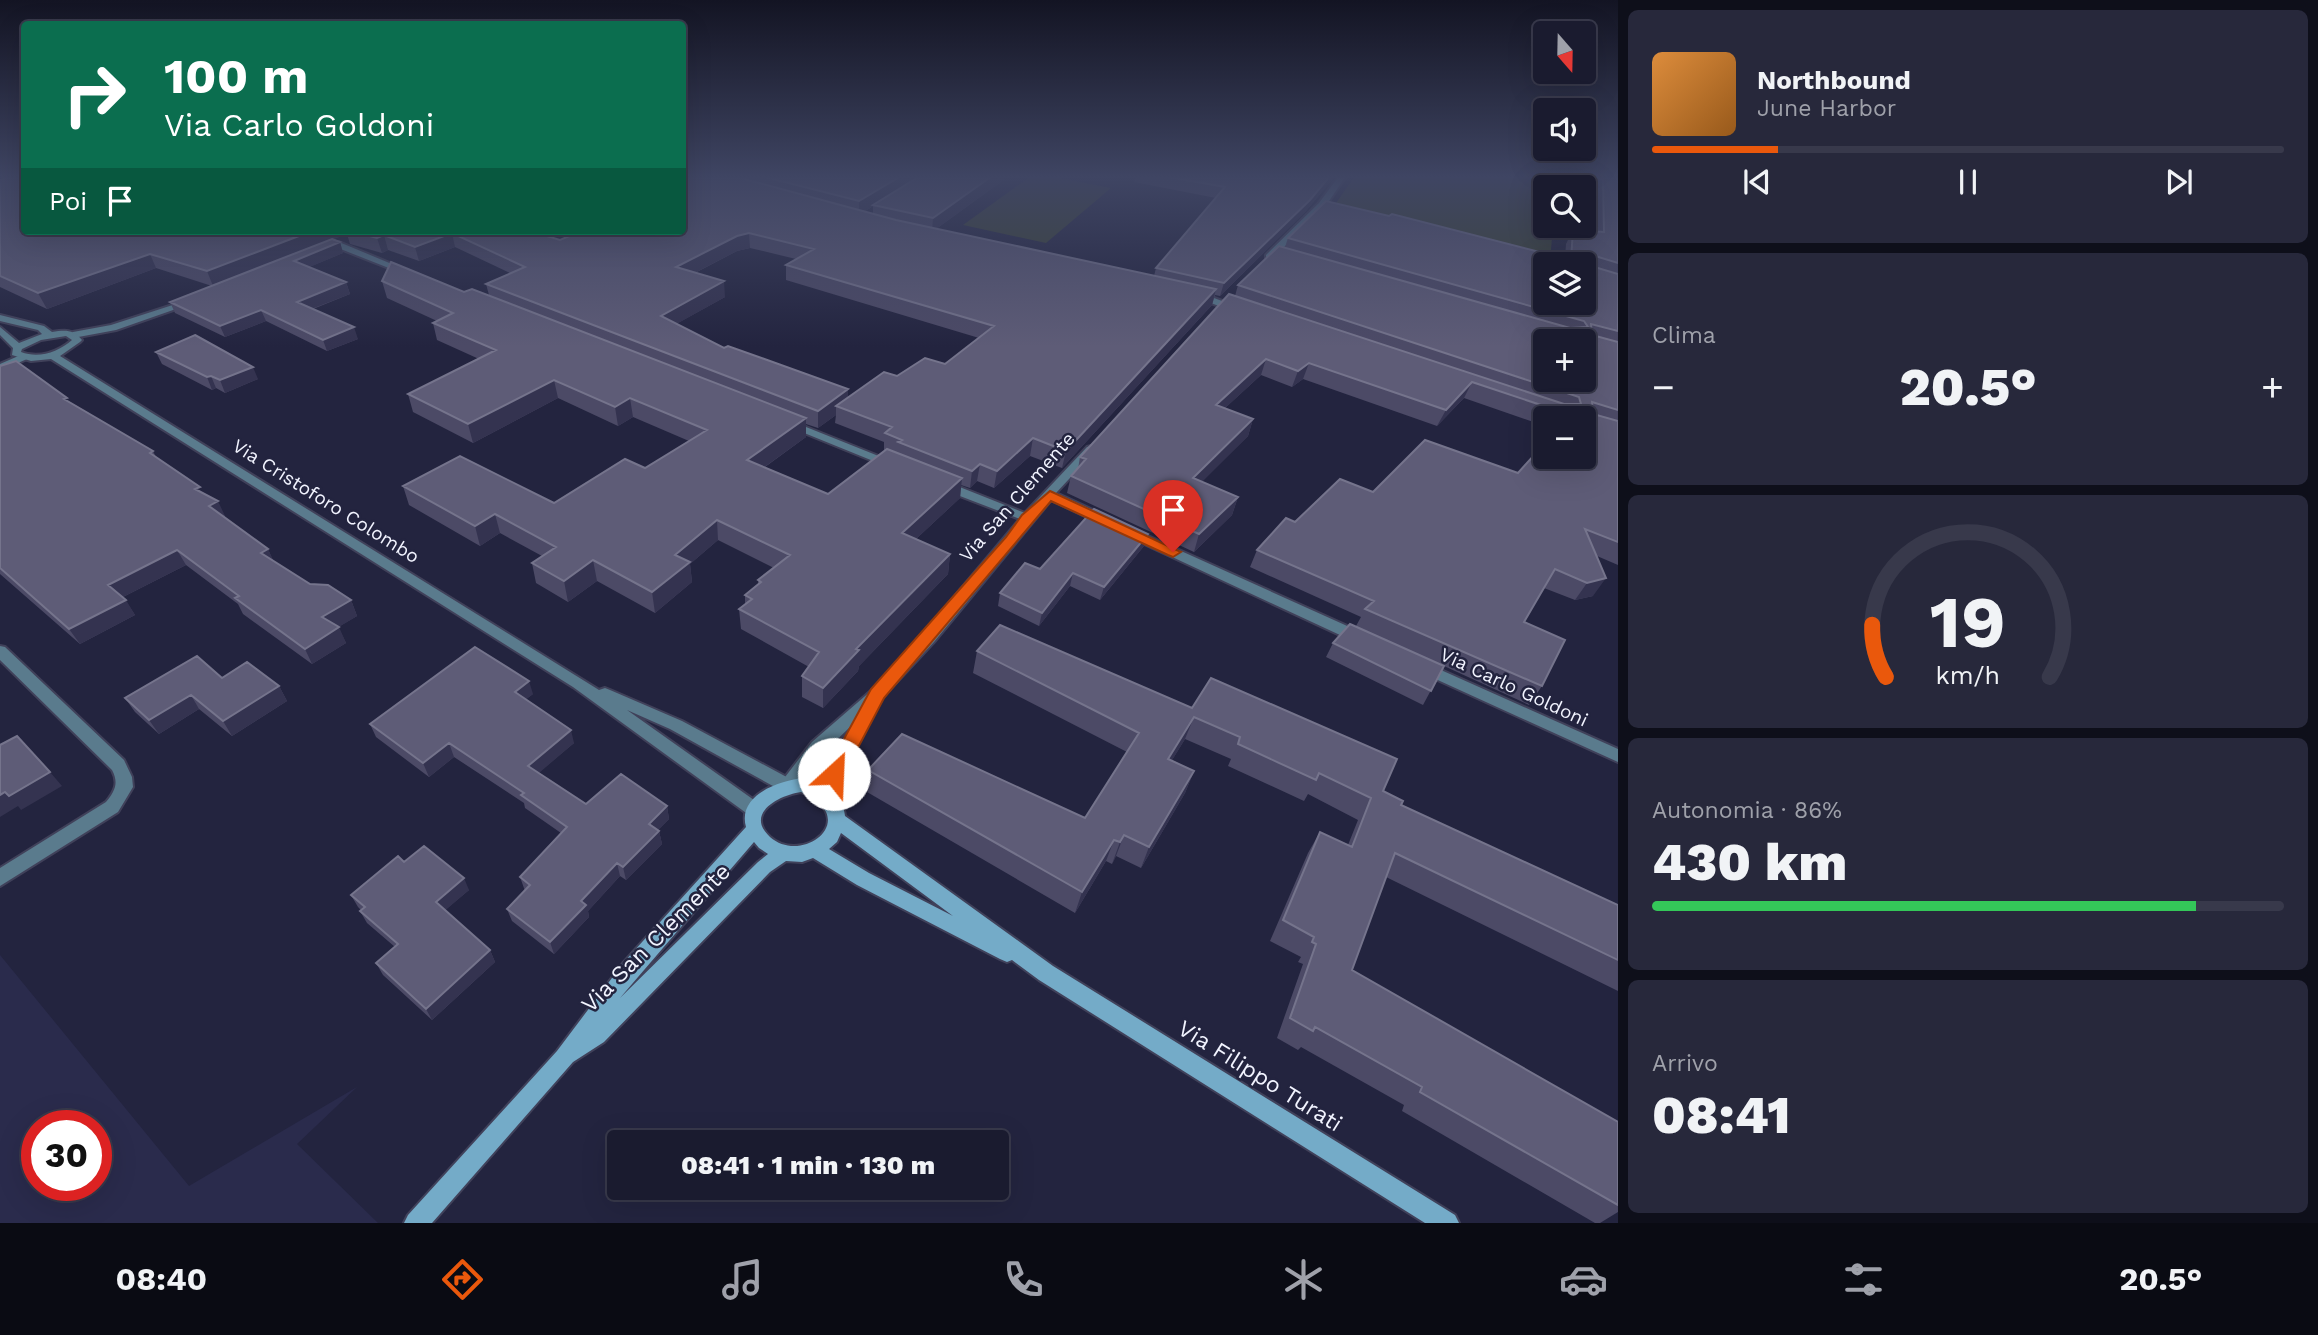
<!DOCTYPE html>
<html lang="it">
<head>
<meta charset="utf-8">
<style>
  body { margin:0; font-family:"Work Sans",sans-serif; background:#27283b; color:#f1f3f6; height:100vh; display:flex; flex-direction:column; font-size:26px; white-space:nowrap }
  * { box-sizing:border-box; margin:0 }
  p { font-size:23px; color:#9fa1aa }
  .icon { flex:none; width:38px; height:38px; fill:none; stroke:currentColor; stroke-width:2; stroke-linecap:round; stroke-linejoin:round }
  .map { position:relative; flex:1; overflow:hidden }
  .sheet { display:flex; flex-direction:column; gap:10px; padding:10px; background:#0e0f1a; width:700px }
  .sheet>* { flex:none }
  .banner { position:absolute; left:21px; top:21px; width:665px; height:214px; border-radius:7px; box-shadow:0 7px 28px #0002,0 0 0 2px #38394b; background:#0b6e4f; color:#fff; overflow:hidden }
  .needle { width:46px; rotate:160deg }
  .buttons { position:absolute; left:1533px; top:21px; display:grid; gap:14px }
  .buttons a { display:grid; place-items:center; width:63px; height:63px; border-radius:7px; background:#1a1b2f; box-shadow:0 7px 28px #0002,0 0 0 2px #38394b; font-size:35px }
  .speed { position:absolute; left:21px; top:1110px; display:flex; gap:14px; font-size:35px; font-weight:700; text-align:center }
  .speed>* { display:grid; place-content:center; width:91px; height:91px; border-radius:50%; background:#1a1b2f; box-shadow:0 7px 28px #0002,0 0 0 2px #38394b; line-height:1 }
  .speed .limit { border:10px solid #d22; background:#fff; color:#111 }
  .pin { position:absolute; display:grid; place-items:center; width:60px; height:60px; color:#fff; margin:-72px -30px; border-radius:50% 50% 50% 0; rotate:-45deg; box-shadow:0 0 7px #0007 }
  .pin .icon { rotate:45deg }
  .me { position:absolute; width:77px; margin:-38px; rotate:25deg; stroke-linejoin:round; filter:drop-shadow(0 0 5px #0008) }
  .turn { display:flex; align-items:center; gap:24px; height:147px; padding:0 28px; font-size:32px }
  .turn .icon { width:91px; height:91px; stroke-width:2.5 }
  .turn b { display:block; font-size:49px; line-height:60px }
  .then { display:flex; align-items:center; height:66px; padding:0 28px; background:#0003; gap:14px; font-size:26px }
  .big { font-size:52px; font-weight:800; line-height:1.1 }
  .sheet .widget { flex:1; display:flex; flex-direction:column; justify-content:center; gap:10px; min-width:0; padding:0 24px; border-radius:10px; background:#27283b }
  .sheet .dial { align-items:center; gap:0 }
  .dial svg { height:182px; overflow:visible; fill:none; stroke:#38394b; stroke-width:7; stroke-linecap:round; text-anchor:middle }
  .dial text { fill:#f1f3f6; stroke:none }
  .song { display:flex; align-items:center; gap:21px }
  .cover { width:84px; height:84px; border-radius:10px; background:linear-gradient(135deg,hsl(30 70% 55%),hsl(30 70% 35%)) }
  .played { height:7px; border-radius:4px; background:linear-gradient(90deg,#ea580c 20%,#38394b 20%) }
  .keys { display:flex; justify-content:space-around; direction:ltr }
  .heat { display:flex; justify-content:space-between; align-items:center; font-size:38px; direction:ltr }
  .charge { height:10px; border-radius:5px; background:linear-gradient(90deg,#34c759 86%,#38394b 0) }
  .trip { position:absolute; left:607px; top:1130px; width:402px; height:70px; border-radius:7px; background:#1a1b2f; box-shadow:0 7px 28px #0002,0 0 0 2px #38394b; font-weight:800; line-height:70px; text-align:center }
  .menu { display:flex; height:112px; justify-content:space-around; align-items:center; background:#0a0b13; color:#9fa1aa }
  .menu .icon { width:49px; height:49px }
  .menu .active { color:#ea580c }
  .menu b { font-size:32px; color:#f1f3f6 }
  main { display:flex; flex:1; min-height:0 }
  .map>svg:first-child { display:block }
  .built { fill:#2a2b4c; fill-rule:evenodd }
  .green { fill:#3c4530 }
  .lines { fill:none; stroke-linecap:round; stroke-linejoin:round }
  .minor-casing { stroke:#40415a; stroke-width:4 }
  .tertiary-casing { stroke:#40415a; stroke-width:4 }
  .secondary-casing { stroke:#40415a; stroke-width:4 }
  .minor { fill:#5a7b8d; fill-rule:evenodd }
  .tertiary { fill:#5a7b8d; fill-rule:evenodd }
  .secondary { fill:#74abc8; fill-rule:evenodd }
  .wall { fill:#4c4a66; fill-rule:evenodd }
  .shaded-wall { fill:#343350 }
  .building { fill:#5e5c77; stroke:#75748c; stroke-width:2; fill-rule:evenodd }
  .route { fill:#ea580c; stroke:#983908; stroke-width:2 }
  .labels { text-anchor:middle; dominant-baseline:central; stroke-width:5; stroke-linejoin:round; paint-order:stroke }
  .street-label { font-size:19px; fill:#f2f4ff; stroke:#23243f }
  .near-street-label { font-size:23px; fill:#f2f4ff; stroke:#23243f }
</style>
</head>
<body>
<main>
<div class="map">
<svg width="1618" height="1223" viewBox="0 0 1618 1223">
  <rect width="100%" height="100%" fill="#23243f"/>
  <!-- built -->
  <path class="built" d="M0 955 189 1186 357 1087 297 1144 378 1223H0ZM37 1125H96V1185H37Z"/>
  <!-- green -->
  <path class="green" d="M1031 176H1049L1111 188 1046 243 963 225Z
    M1355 176H1558L1557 187H1545V226H1553L1550 261 1334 206Z"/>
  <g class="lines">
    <defs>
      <path id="minor" d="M1339 176H1346L1325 207 1272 259H1266V255L1319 203Z
        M333 242H339L411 272 404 274 333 246Z
        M1195 291 1241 308 1243 310 1235 312 1192 296 1190 294Z
        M185 301 193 303 116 330 73 338 68 335 73 332 111 325Z
        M23 354 27 355V359L0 371V364Z
        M791 421 896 463 898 465 896 467H888L787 426 785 424Z
        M1091 446 1095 447V451L1056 493 1110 518 1112 521 1110 524H1102L1051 500 934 642 880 700 851 755 832 800 826 802 820 800 818 795 835 754 851 726 813 763 794 791 788 793 782 791 780 786 782 781 812 742 872 690 906 654 1020 519 939 488 937 485 939 482H947L1025 513 1087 447Z
        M1130 528 1365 634 1367 638 1360 643 1355 642 1125 535 1124 532Z
        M0 646 5 647 124 760 132 777 133 787 118 812 0 886V868L106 802C115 791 119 783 112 770L0 660Z
        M1423 662 1618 749V762L1418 671 1416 667 1418 663Z"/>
      <path id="tertiary" d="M0 315 44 326 52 332C65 330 73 329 82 340L80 342 60 356 599 690 605 688 610 690 682 721 794 781 796 786 794 791 788 793 782 791 670 729 627 710 761 805 764 810 761 815 755 817 749 815 573 687 51 359 31 361 12 355 13 348 0 335V327L19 343 42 334 38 330 0 321ZM66 336 72 340C58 352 39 359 21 352L22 349 41 340Z"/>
      <path id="secondary" d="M802 778C822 785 843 793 845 816L1053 966 1455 1215 1459 1223H1425L1039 980 1012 960 1007 962 1000 959 857 885 813 858 802 862 786 861 770 872 604 1042 573 1062 432 1223H404L408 1215 557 1051 624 962 746 827C737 795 779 781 802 778ZM801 792C863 818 803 866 770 837 744 813 780 795 801 792ZM841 833 953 916 869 873 829 849 837 842ZM754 842 759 848 768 854 758 862 620 998Z"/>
    </defs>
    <!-- minor casing -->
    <use href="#minor" class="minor-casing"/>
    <!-- tertiary casing -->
    <use href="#tertiary" class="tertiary-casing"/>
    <!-- secondary casing -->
    <use href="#secondary" class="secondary-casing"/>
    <!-- minor -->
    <use href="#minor" class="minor"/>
    <!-- tertiary -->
    <use href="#tertiary" class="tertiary"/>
    <!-- secondary -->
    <use href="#secondary" class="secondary"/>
  </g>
  <!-- wall -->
  <path class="wall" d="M682 176H1009L936 229 1154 276 1156 268 1216 198 1134 182 1136 176H1335L1306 211 1220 296 1215 295 1212 305 1062 468 1030 456 994 488 977 481 970 488 961 485 960 498 916 539 950 554 948 574 859 666 858 671 823 708 802 697V676L809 667 741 629 739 609 745 604V595L758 584V580L774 568 718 540 690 564 692 582 655 613 597 581 568 602 536 583 532 563 542 556 500 533 480 546 409 505 403 486 554 503 645 468 689 441 633 417 618 426 558 398 473 443 413 412 408 394 479 359 437 340 433 323 437 321 387 298 382 281 489 295 486 284 510 273 455 247 419 261 388 250 382 253 350 244 347 234 332 239 340 242 343 253 309 267 346 282 350 294 313 309 358 339 327 351 266 321 225 337 175 313 170 302 212 286 156 268 47 309 0 287V180L24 231H530L560 240 586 234 682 231ZM873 206V214L864 212ZM750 248 796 259 786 265V280L979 338 945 364 897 376 848 397V389L724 348 676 324 725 297 695 273 737 251ZM836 415 835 423 884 442V451H885L828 494 765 467 806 437V424L818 428Z
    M1569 176H1618V565L1597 556 1593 596 1575 600 1544 588 1524 622 1542 686 1529 705 1444 666 1423 705 1326 657 1333 643 1356 626 1361 617 1250 567 1257 550 1295 522 1373 492 1518 473 1541 448 1545 439V457L1584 418H1545V426L1464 398 1437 426 1303 379 1292 387 1261 375 1225 408 1253 419 1248 436 1201 482 1238 497 1232 515 1194 552 1067 493 1071 476 1078 469 1080 457 1235 296 1238 285 1285 247 1288 238 1565 258 1566 244 1573 230 1596 232V192L1584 191V187H1568Z
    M156 352 258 379 225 393 216 388 212 390 162 364Z
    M0 366 70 402 153 451 156 457 203 493 225 516 224 517 268 549 273 561 310 584 351 600 357 616 338 627 346 643 312 664 243 614 238 604 186 565 123 597 135 615 80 644 0 574Z
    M1144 546 1100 600 1070 586 1039 626 998 606 1000 593 1040 569Z
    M1000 625 1383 791 1401 805 1618 905V991L1386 877 1352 970 1618 1122V1212L1600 1223H1595L1402 1111 1404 1105 1301 1047 1298 1050 1277 1038 1303 964 1298 962 1301 957 1270 941 1308 853 1320 832 1348 845 1358 820 1308 794 1304 801 1228 766 1231 759 1185 739 1172 760 1194 771 1185 793 1141 868 1116 856 1112 864 1106 861 1075 913 867 792 868 770 1085 818 1127 752 973 673 977 651Z
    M222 678 279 686 287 701 232 736 199 709 159 734 135 712 125 698Z
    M533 694 526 699 574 743 538 773 586 804 667 806 669 819 658 830 659 831 662 844 626 880 620 876 588 911 589 917 554 954 512 921 507 909 525 891 520 877 561 833 525 808 524 803 454 757 429 777 376 737 370 724Z
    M404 862 469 890 445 910 490 950 495 962 432 1020 383 975 376 963 395 947 367 923 360 911 361 910 358 907 351 895Z"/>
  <!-- shaded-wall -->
  <path class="shaded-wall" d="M901 176H923L873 205V206L859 215V201Z
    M992 176H1009L932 232 933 218Z
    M1330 176H1335L1306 211 1220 296 1224 283Z
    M312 231H346L347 234 213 286 207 271Z
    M452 233 455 247 419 261 415 247Z
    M749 233 750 248 737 251 677 282 676 267 737 236Z
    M384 235 388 250 382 253 377 238Z
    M340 242 343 253 298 272 294 261Z
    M150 254 156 268 47 309 38 293Z
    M724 281 725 297 662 332 661 316Z
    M346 282 350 294 301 313 297 302Z
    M1216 289 1212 305 1062 468 1066 451Z
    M261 310 266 321 225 337 220 326Z
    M354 327 358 339 327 351 323 340Z
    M1266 359 1261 375 1211 421 1216 405Z
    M1309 363 1303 379 1292 387 1298 371Z
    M253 367 258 379 225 393 220 380Z
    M211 376 216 388 212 390 207 377Z
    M554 380 558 398 473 443 468 424Z
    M1472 382 1464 398 1437 426 1446 410Z
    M848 389V406H836V415L818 428V411Z
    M630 398 633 417 618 426 615 407Z
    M806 418V437L748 479 747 460Z
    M1253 419 1248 436 1188 496 1193 478Z
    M1033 438 1030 456 994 488 997 471Z
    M980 464 977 481 970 488 972 471Z
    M962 478 960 498 901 553 902 533Z
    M1238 497 1232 515 1194 552 1199 534Z
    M218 501 225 516 216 521 209 506Z
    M495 514 500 533 480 546 475 526Z
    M717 520 718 540 690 564 692 582 655 613 652 592 675 555Z
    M1148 534 1144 546 1100 600 1104 587Z
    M268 549 275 564 261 553Z
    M177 550 186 565 117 600 108 585Z
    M950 554 948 574 859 666 858 671 823 708V688L856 649Z
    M593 560 597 581 568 602 564 581Z
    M1073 573 1070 586 1039 626 1042 613Z
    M1606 578 1593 596 1575 600 1587 583Z
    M126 600 135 615 80 644 69 629Z
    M351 600 357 616 329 633 322 617Z
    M339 627 346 643 312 664 305 649Z
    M529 681 533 694 519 705 515 692Z
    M279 686 287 701 232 736 223 721Z
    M191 695 199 709 159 734 149 720Z
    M1194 717 1185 739 1160 780 1168 759Z
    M571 730 574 743 532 779 528 766Z
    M449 743 454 757 429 777 423 763Z
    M1194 771 1185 793 1141 868 1149 847Z
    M50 772 62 786 21 810 18 806 0 817V795Z
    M667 806 669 819 652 837 649 824Z
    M659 831 662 844 626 880 623 867Z
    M1124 835 1116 856 1112 864 1120 842Z
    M1114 840 1106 861 1075 913 1082 892Z
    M617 863 620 876 588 911 589 917 554 954 550 942 581 901Z
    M464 878 469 890 441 914 436 902Z
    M490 950 495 962 432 1020 426 1009Z"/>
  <!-- building -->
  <path class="building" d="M14 176H24V231H312L207 271 150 254 38 293 0 276V180Z
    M682 176H733L896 220 1216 289 1066 451 1033 438 997 471 980 464 972 471 898 442 902 440 885 433 892 427 836 406 884 372 897 376 925 358 945 364 994 326 786 265 814 249 749 233 737 236 676 267 724 281 661 316 724 348 728 346 848 389 818 411 486 284 525 267 452 233 415 247 384 235 377 238 351 231H530L560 240 579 232 586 234 592 231H682Z
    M761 176H901L859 201Z
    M920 176H992L933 218 873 205Z
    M1163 176H1330L1310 200 1224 283 1156 268 1225 187Z
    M1581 176H1618V263L1592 255 1589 258 1591 266 1618 274V331L1591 324 1592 335 1618 342V410L1592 402 1593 414 1618 421V542L1585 529 1606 578 1587 583 1555 569 1524 622 1565 640 1542 686 1365 609 1374 601 1257 550 1286 518 1295 522 1340 479 1373 492 1425 440 1518 473 1545 443V457H1584V418H1561L1565 413 1472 382 1446 410 1309 363 1298 371 1266 359 1216 405 1253 419 1193 478 1238 497 1199 534 1071 476 1086 459 1080 457 1229 294 1564 404H1581L1579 397 1238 285 1279 246 1570 328 1588 327 1584 321 1288 238 1326 201 1389 216 1392 214 1571 260 1573 230 1604 232 1603 179ZM1545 264H1584V303H1545ZM1545 341H1584V380H1545Z
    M332 239 340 242 294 261 346 282 297 302 354 327 323 340 261 310 220 326 170 302Z
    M391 262 464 292 472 289 806 418 747 460 828 494 887 449 962 478 902 533 950 554 856 649 859 650 823 688 802 676 819 652 739 609 752 599 745 595 761 582 758 580 790 555 717 520 675 555 690 562 652 592 593 560 564 581 532 563 556 547 495 514 475 526 403 486 460 456 554 503 625 459 645 468 707 430 630 398 615 407 554 380 468 424 408 394 496 350 433 323 453 313 382 281Z
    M195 335 253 367 220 380 211 376 207 377 156 352Z
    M16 361 67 398 64 399 153 451 150 453 200 487 195 489 218 501 209 506 268 549 261 553 310 584 328 585 351 600 322 617 339 627 305 649 235 598 239 596 177 550 108 585 126 600 69 629 0 568V366Z
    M1094 509 1148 534 1104 587 1073 573 1042 613 1000 593 1025 563 1040 569Z
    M1350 624 1444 666 1431 691 1333 643Z
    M1000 625 1192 708 1211 678 1397 759 1383 791 1403 801 1401 805 1618 905V960L1395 853 1352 970 1618 1122V1205L1420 1092 1422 1087 1315 1027 1313 1031 1290 1018 1316 944 1312 942 1314 937 1283 920 1320 832 1352 847 1371 798 1319 773 1316 780 1238 744 1240 737 1194 717 1168 759 1194 771 1149 847 1124 835 1120 842 1114 840 1082 892 868 770 902 734 1085 818 1139 733 977 651Z
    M475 647 529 681 515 692 571 730 528 766 586 804 621 774 667 806 649 824 659 831 623 867 617 863 581 901 586 905 550 942 507 909 530 885 520 877 567 827 521 795 524 793 449 743 423 763 370 724Z
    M197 656 222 678 247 662 279 686 223 721 191 695 149 720 125 698Z
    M17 736 50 772 9 796 5 792 0 795V745Z
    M424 846 464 878 436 902 490 950 426 1009 376 963 398 944 360 911 365 907 351 895 398 856 404 862Z"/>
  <!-- sky -->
  <linearGradient id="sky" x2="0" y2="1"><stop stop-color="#131423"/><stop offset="0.51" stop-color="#3f4563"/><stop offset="1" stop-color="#3f4563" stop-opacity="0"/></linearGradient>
  <rect width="1618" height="347" fill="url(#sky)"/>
  <!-- route -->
  <path class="route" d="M1050 491 1181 552 1173 557 1168 555 1051 501 884 698 841 780H828L825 774 871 689 1006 537 1022 515Z"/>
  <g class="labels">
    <!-- street labels -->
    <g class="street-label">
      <text transform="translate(1017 497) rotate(-49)">Via San Clemente</text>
      <text transform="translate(326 501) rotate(32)">Via Cristoforo Colombo</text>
      <text transform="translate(1514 687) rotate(25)">Via Carlo Goldoni</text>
    </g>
    <!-- near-street labels -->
    <g class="near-street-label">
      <text transform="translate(656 938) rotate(-45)">Via San Clemente</text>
      <text transform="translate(1260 1076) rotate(32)">Via Filippo Turati</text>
    </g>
  </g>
</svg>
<div class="buttons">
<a><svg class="needle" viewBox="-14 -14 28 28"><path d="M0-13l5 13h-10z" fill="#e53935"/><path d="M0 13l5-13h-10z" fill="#9fa1aa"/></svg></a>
<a><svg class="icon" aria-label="sound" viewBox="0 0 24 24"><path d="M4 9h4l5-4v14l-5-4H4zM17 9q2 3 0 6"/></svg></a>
<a><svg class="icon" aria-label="search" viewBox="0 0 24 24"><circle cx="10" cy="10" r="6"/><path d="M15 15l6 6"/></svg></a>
<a><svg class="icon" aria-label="layers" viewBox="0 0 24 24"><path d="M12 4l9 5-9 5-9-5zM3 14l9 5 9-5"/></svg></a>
<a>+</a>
<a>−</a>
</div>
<div class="speed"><div class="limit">30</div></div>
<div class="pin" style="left:1173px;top:552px;background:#d93025"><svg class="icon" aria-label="arrive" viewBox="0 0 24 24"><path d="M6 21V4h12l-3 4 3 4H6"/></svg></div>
<svg class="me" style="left:834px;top:774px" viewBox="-20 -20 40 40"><circle r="19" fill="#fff"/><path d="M0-13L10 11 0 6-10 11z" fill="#ea580c"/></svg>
<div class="trip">08:41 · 1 min · 130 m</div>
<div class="banner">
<div class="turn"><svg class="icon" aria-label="right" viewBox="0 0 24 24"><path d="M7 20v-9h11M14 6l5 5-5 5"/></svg><div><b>100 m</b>Via Carlo Goldoni</div></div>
<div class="then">Poi<svg class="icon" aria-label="arrive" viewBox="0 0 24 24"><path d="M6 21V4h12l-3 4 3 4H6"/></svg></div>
</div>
</div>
<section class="sheet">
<div class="widget">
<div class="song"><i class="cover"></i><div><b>Northbound</b><p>June Harbor</p></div></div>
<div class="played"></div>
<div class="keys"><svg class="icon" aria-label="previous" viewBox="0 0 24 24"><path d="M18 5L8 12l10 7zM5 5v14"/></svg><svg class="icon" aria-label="pause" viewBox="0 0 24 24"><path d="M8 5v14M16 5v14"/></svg><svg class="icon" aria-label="next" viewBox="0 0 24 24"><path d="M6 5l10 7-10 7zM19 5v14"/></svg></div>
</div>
<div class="widget"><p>Clima</p>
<div class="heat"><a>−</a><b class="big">20.5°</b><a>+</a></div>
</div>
<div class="widget dial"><svg viewBox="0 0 100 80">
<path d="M14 69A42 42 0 1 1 86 69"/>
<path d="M14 69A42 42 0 0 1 8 46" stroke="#ea580c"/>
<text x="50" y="56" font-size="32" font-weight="700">19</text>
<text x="50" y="72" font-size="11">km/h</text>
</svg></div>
<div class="widget"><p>Autonomia · 86%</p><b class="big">430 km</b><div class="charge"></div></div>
<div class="widget"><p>Arrivo</p><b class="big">08:41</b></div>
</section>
</main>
<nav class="menu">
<b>08:40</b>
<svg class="icon active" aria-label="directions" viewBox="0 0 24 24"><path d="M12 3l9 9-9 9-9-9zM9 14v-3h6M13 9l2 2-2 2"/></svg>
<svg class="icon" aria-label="music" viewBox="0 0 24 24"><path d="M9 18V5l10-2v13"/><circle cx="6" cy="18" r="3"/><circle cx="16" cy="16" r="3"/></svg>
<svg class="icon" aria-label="phone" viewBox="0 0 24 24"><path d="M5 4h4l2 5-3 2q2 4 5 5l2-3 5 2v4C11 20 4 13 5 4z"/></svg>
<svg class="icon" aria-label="climate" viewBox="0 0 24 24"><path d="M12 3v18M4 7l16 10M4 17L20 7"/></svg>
<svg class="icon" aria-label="car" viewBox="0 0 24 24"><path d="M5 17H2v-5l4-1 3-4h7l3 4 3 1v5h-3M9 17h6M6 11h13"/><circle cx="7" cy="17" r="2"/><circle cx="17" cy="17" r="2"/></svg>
<svg class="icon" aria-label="filters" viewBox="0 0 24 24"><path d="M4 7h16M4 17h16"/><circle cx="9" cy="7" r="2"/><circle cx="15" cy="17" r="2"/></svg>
<b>20.5°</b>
</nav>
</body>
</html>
